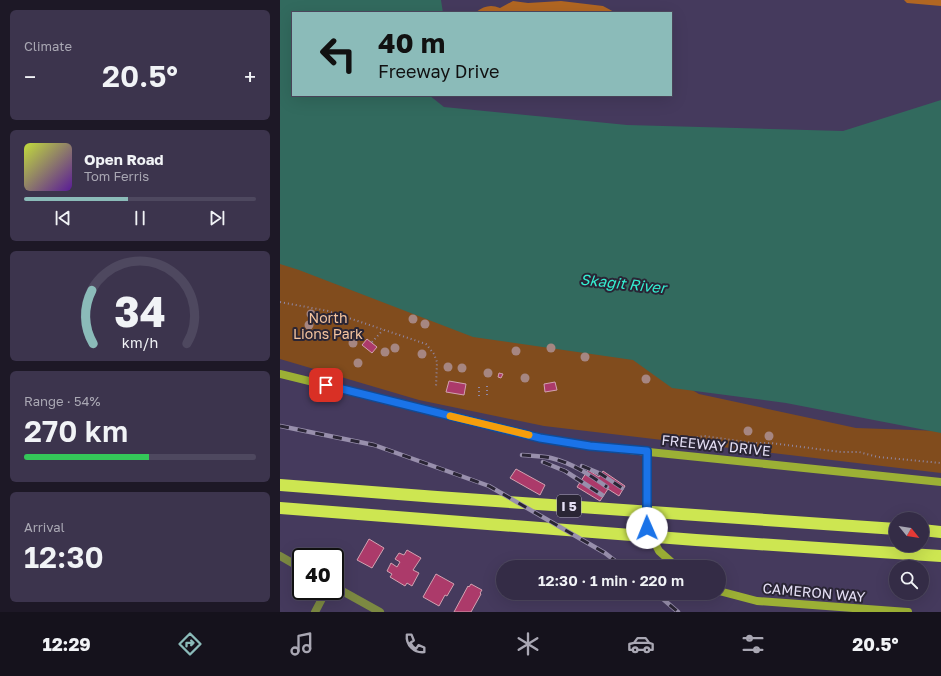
<!DOCTYPE html>
<html lang="en">
<head>
<meta charset="utf-8">
<style>
  body { margin:0; font-family:"Golos Text",sans-serif; background:#3c344d; color:#f1f3f6; height:100vh; display:flex; flex-direction:column; font-size:15px; white-space:nowrap }
  * { box-sizing:border-box; margin:0 }
  p { font-size:13px; color:#a9a7b3 }
  .icon { flex:none; width:22px; height:22px; fill:none; stroke:currentColor; stroke-width:2; stroke-linecap:round; stroke-linejoin:round }
  .map { position:relative; flex:1; overflow:hidden }
  .panel { display:flex; flex-direction:column; gap:10px; padding:10px; background:#1d1826; width:280px }
  .panel>* { flex:none }
  .top-card { position:absolute; left:12px; top:12px; width:380px; height:84px; border-radius:0px; box-shadow:0 4px 16px #0002,0 0 0 1px #4e485f; background:#8bbbb9; color:#111; overflow:hidden }
  .needle { width:26px; rotate:120deg }
  .tools { position:absolute; left:609px; top:512px; display:grid; gap:8px }
  .tools a { display:grid; place-items:center; width:40px; height:40px; border-radius:50%; background:#342c46; box-shadow:0 4px 16px #0002,0 0 0 1px #4e485f; font-size:20px }
  .speed { position:absolute; left:12px; top:548px; display:flex; gap:8px; font-size:20px; font-weight:700; text-align:center }
  .speed>* { display:grid; place-content:center; width:52px; height:52px; border-radius:50%; background:#342c46; box-shadow:0 4px 16px #0002,0 0 0 1px #4e485f; line-height:1 }
  .speed .limit { border:2px solid #111; border-radius:6px; background:#fff; color:#111 }
  .pin { position:absolute; display:grid; place-items:center; width:34px; height:34px; color:#fff; margin:-17px; border-radius:8px; box-shadow:0 2px 6px #0006 }
  .me { position:absolute; width:44px; margin:-22px; rotate:359deg; stroke-linejoin:round; filter:drop-shadow(0 0 3px #0008) }
  .turn { display:flex; align-items:center; gap:14px; height:84px; padding:0 20px; font-size:18px }
  .turn .icon { width:52px; height:52px; stroke-width:2.5 }
  .turn b { display:block; font-size:28px; line-height:34px }
  .big { font-size:30px; font-weight:600; line-height:1.1 }
  .panel .card { flex:1; display:flex; flex-direction:column; justify-content:center; gap:6px; min-width:0; padding:0 14px; border-radius:6px; background:#3c344d }
  .panel .dial { align-items:center; gap:0 }
  .dial svg { height:104px; overflow:visible; fill:none; stroke:#4e485f; stroke-width:7; stroke-linecap:round; text-anchor:middle }
  .dial text { fill:#f1f3f6; stroke:none }
  .song { display:flex; align-items:center; gap:12px }
  .cover { width:48px; height:48px; border-radius:6px; background:linear-gradient(135deg,hsl(70 70% 55%),hsl(270 70% 35%)) }
  .played { height:4px; border-radius:2px; background:linear-gradient(90deg,#8bbbb9 45%,#4e485f 45%) }
  .keys { display:flex; justify-content:space-around; direction:ltr }
  .heat { display:flex; justify-content:space-between; align-items:center; font-size:22px; direction:ltr }
  .charge { height:6px; border-radius:3px; background:linear-gradient(90deg,#34c759 54%,#4e485f 0) }
  .trip { position:absolute; left:216px; top:560px; width:230px; height:40px; border-radius:20px; background:#342c46; box-shadow:0 4px 16px #0002,0 0 0 1px #4e485f; font-weight:600; line-height:40px; text-align:center }
  .tabs { display:flex; height:64px; justify-content:space-around; align-items:center; background:#15121c; color:#a9a7b3 }
  .tabs .icon { width:28px; height:28px }
  .tabs .selected { color:#8bbbb9 }
  .tabs b { font-size:18px; color:#f1f3f6 }
  main { display:flex; flex:1; min-height:0 }
  .map>svg:first-child { display:block }
  .green { fill:#814c1d }
  .forest { fill:#b16622 }
  .water { fill:#326a5e }
  .building { fill:#ac3a6a; stroke:#d2a2b1 }
  .lines { fill:none; stroke-linecap:round; stroke-linejoin:round }
  .path { stroke:#9188a5; stroke-width:2; stroke-dasharray:1 3; stroke-linecap:butt }
  .street { stroke:#7c8942; stroke-width:8 }
  .secondary { stroke:#9cb035; stroke-width:8 }
  .highway { stroke:#cde651; stroke-width:12 }
  .rail-casing { stroke:#988fac; stroke-width:4.5 }
  .rail { stroke:#2a2535; stroke-width:3; stroke-dasharray:9; stroke-linecap:butt }
  .tree { fill:#a68681 }
  .route-casing { stroke:#114b97; stroke-width:10 }
  .route { stroke:#1a73e8; stroke-width:7 }
  .slow { stroke:#f59e0b; stroke-width:7 }
  .labels { text-anchor:middle; dominant-baseline:central; stroke-width:4; stroke-linejoin:round; paint-order:stroke }
  .shield { fill:#2a2535; stroke:#ada7bb; stroke-width:1 }
  .shield-label { font-size:13px; font-weight:bold; fill:#e5dff5 }
  .park-label { font-size:14px; fill:#f5c49f; stroke:#2a2535 }
  .street-label { font-size:14px; fill:#e5dff5; stroke:#2a2535 }
  .water-label { font-size:15px; font-style:italic; fill:#34eed0; stroke:#2a2535 }
</style>
</head>
<body>
<main>
<section class="panel">
<div class="card"><p>Climate</p>
<div class="heat"><a>−</a><b class="big">20.5°</b><a>+</a></div>
</div>
<div class="card">
<div class="song"><i class="cover"></i><div><b>Open Road</b><p>Tom Ferris</p></div></div>
<div class="played"></div>
<div class="keys"><svg class="icon" aria-label="previous" viewBox="0 0 24 24"><path d="M18 5L8 12l10 7zM5 5v14"/></svg><svg class="icon" aria-label="pause" viewBox="0 0 24 24"><path d="M8 5v14M16 5v14"/></svg><svg class="icon" aria-label="next" viewBox="0 0 24 24"><path d="M6 5l10 7-10 7zM19 5v14"/></svg></div>
</div>
<div class="card dial"><svg viewBox="0 0 100 80">
<path d="M14 69A42 42 0 1 1 86 69"/>
<path d="M14 69A42 42 0 0 1 13 28" stroke="#8bbbb9"/>
<text x="50" y="56" font-size="32" font-weight="700">34</text>
<text x="50" y="72" font-size="11">km/h</text>
</svg></div>
<div class="card"><p>Range · 54%</p><b class="big">270 km</b><div class="charge"></div></div>
<div class="card"><p>Arrival</p><b class="big">12:30</b></div>
</section>
<div class="map">
<svg width="661" height="612" viewBox="0 0 661 612">
  <rect width="100%" height="100%" fill="#453a5d"/>
  <!-- green -->
  <path class="green" d="M0 259 335 345 419 394 576 428 661 431V473L264 426 139 400 0 359Z"/>
  <!-- forest -->
  <path class="forest" d="M624 0H661V6L627 3Z
    M233 1 248 3 281 1 323 6 336 13H196V12C204 6 211 4 220 8Z"/>
  <!-- water -->
  <path class="water" d="M0 0H161L163 13H13V95H149L164 107 347 125 563 131 661 100V433L506 403 392 388 353 360 193 337 19 270 0 264Z"/>
  <!-- building -->
  <path class="building" d="M87 339 97 347 92 353 82 345Z
    M219 373 223 374 221 378 218 377Z
    M169 381 186 384 184 395 166 392Z
    M275 382 277 390 265 392 264 384Z
    M236 469 265 485 260 495 230 478Z
    M308 470 319 477 323 471 345 486 339 496 328 489 320 501 297 487Z
    M89 539 104 548 92 568 77 560Z
    M127 550 141 558 133 570 139 573 132 586 127 583 125 586 110 577 112 574 107 571 111 563 117 567 120 562 115 559 119 553 124 555Z
    M156 574 174 584 167 596 165 595 159 606 143 597Z
    M191 584 202 590 200 593 201 594 191 612H174L188 586 189 587Z"/>
  <g class="lines">
    <!-- path -->
    <path class="path" d="M0 302 48 311 146 344 154 354 157 362 156 387
      M92 342 103 330
      M207 386V397
      M199 396V384
      M401 440 424 436 473 443H491L561 452H579L598 457 661 463"/>
    <!-- street -->
    <path class="street" d="M0 556 21 568
      M55 587 100 612
      M35 612 46 591"/>
    <!-- secondary -->
    <path class="secondary" d="M0 374 261 438 310 446 661 482
      M367 451V528L379 551 397 567
      M439 591 477 601 628 612"/>
    <!-- highway -->
    <path class="highway" d="M0 485 157 497 616 529
      M0 508 416 540 661 556
      M642 530 661 532"/>
    <defs>
      <path id="rail" d="M0 426 94 445 209 486 325 553 343 567
        M242 455C252 456 262 456 271 458 292 463 310 475 327 487
        M263 462 285 471 322 495
        M302 466 321 474 342 488
        M376 593 398 612"/>
    </defs>
    <!-- rail casing -->
    <use href="#rail" class="rail-casing"/>
    <!-- rail -->
    <use href="#rail" class="rail"/>
  </g>
  <!-- trees -->
  <g class="tree">
    <circle cx="31" cy="314" r="4.5"/>
    <circle cx="133" cy="319" r="4.5"/>
    <circle cx="145" cy="324" r="4.5"/>
    <circle cx="29" cy="325" r="4.5"/>
    <circle cx="73" cy="343" r="4.5"/>
    <circle cx="115" cy="348" r="4.5"/>
    <circle cx="271" cy="348" r="4.5"/>
    <circle cx="236" cy="351" r="4.5"/>
    <circle cx="105" cy="352" r="4.5"/>
    <circle cx="142" cy="354" r="4.5"/>
    <circle cx="305" cy="357" r="4.5"/>
    <circle cx="78" cy="363" r="4.5"/>
    <circle cx="168" cy="367" r="4.5"/>
    <circle cx="182" cy="368" r="4.5"/>
    <circle cx="208" cy="373" r="4.5"/>
    <circle cx="245" cy="378" r="4.5"/>
    <circle cx="366" cy="379" r="4.5"/>
    <circle cx="468" cy="431" r="4.5"/>
    <circle cx="489" cy="436" r="4.5"/>
  </g>
  <g class="lines">
    <defs>
      <path id="route" d="M46 385 260 438 310 446 367 451V528"/>
    </defs>
    <!-- route casing -->
    <use href="#route" class="route-casing"/>
    <!-- route -->
    <use href="#route" class="route"/>
    <!-- slow -->
    <path class="slow" d="M170 416 249 435"/>
  </g>
  <g class="labels">
    <!-- shield labels -->
    <rect class="shield" x="277" y="495" width="24" height="22" rx="3"/>
    <g class="shield-label">
      <text x="289" y="506">I 5</text>
    </g>
    <!-- park labels -->
    <g class="park-label">
      <text x="48" y="317">North<tspan x="48" dy="16">Lions Park</tspan></text>
    </g>
    <!-- street labels -->
    <g class="street-label">
      <text transform="translate(436 445) rotate(6)">FREEWAY DRIVE</text>
      <text transform="translate(534 592) rotate(5)">CAMERON WAY</text>
    </g>
    <!-- water labels -->
    <g class="water-label">
      <text transform="translate(343 283) rotate(6)">Skagit River</text>
    </g>
  </g>
</svg>
<div class="tools">
<a><svg class="needle" viewBox="-14 -14 28 28"><path d="M0-13l5 13h-10z" fill="#e53935"/><path d="M0 13l5-13h-10z" fill="#a9a7b3"/></svg></a>
<a><svg class="icon" aria-label="search" viewBox="0 0 24 24"><circle cx="10" cy="10" r="6"/><path d="M15 15l6 6"/></svg></a>
</div>
<div class="speed"><div class="limit">40</div></div>
<div class="pin" style="left:46px;top:385px;background:#d93025"><svg class="icon" aria-label="arrive" viewBox="0 0 24 24"><path d="M6 21V4h12l-3 4 3 4H6"/></svg></div>
<svg class="me" style="left:367px;top:528px" viewBox="-20 -20 40 40"><circle r="19" fill="#fff"/><path d="M0-13L10 11 0 6-10 11z" fill="#1a73e8"/></svg>
<div class="trip">12:30 · 1 min · 220 m</div>
<div class="top-card">
<div class="turn"><svg class="icon" aria-label="left" viewBox="0 0 24 24"><path d="M17 20v-9H6M10 6l-5 5 5 5"/></svg><div><b>40 m</b>Freeway Drive</div></div>
</div>
</div>
</main>
<nav class="tabs">
<b>12:29</b>
<svg class="icon selected" aria-label="directions" viewBox="0 0 24 24"><path d="M12 3l9 9-9 9-9-9zM9 14v-3h6M13 9l2 2-2 2"/></svg>
<svg class="icon" aria-label="music" viewBox="0 0 24 24"><path d="M9 18V5l10-2v13"/><circle cx="6" cy="18" r="3"/><circle cx="16" cy="16" r="3"/></svg>
<svg class="icon" aria-label="phone" viewBox="0 0 24 24"><path d="M5 4h4l2 5-3 2q2 4 5 5l2-3 5 2v4C11 20 4 13 5 4z"/></svg>
<svg class="icon" aria-label="climate" viewBox="0 0 24 24"><path d="M12 3v18M4 7l16 10M4 17L20 7"/></svg>
<svg class="icon" aria-label="car" viewBox="0 0 24 24"><path d="M5 17H2v-5l4-1 3-4h7l3 4 3 1v5h-3M9 17h6M6 11h13"/><circle cx="7" cy="17" r="2"/><circle cx="17" cy="17" r="2"/></svg>
<svg class="icon" aria-label="filters" viewBox="0 0 24 24"><path d="M4 7h16M4 17h16"/><circle cx="9" cy="7" r="2"/><circle cx="15" cy="17" r="2"/></svg>
<b>20.5°</b>
</nav>
</body>
</html>
